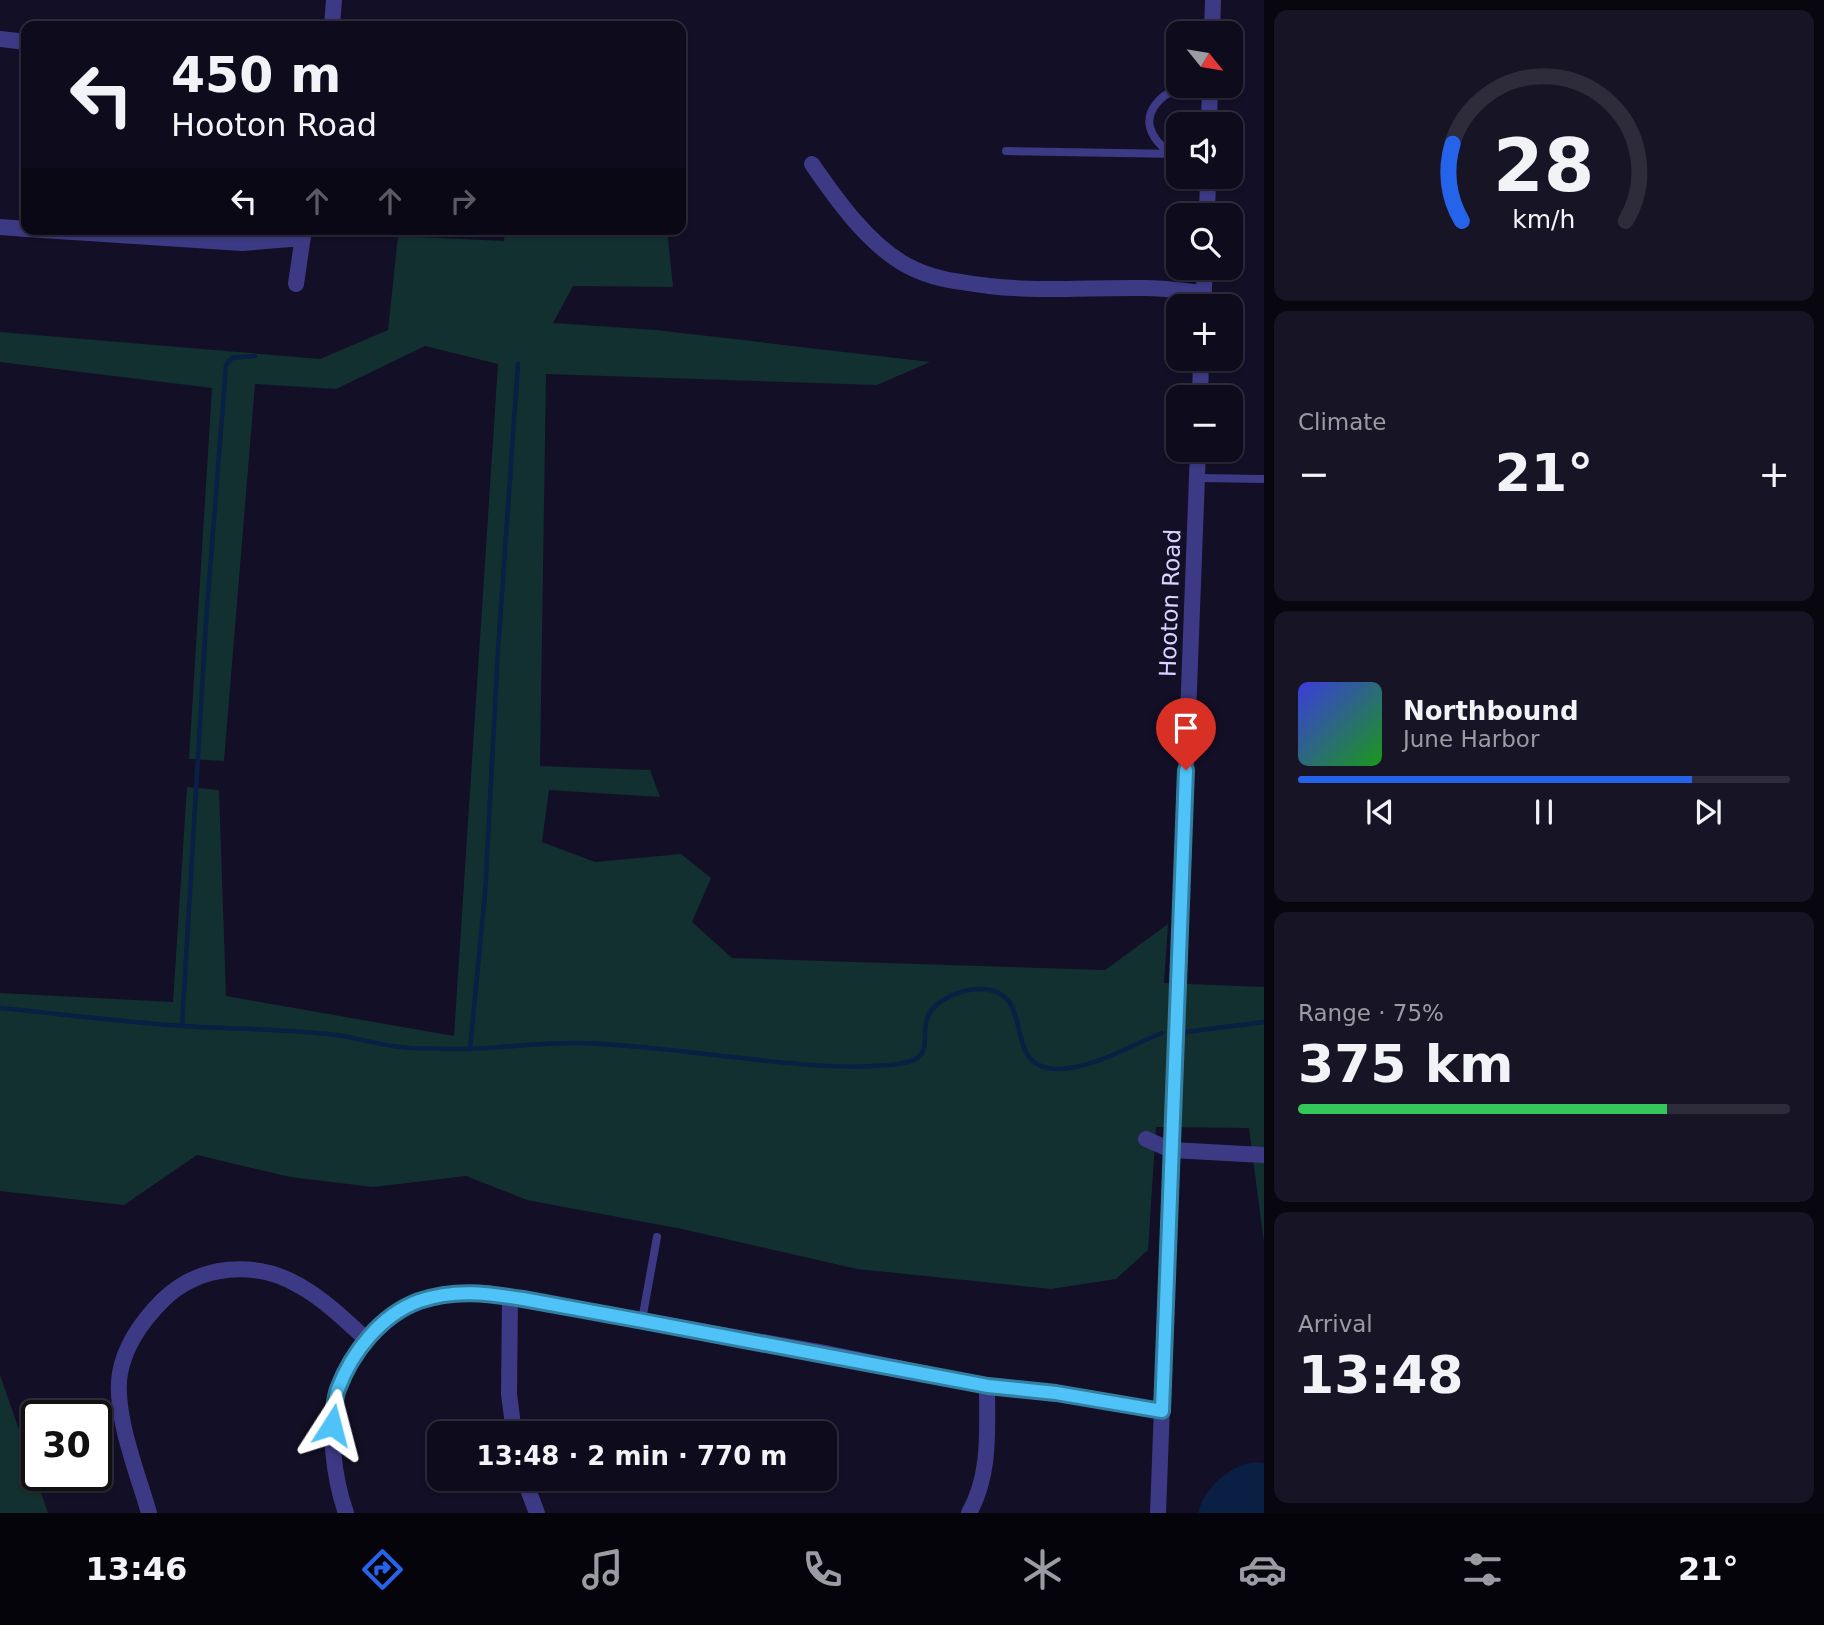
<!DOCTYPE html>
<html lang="en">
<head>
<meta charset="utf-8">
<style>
  body { margin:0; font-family:"DejaVu Sans",sans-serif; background:#171425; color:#f1f3f6; height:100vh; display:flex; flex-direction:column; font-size:26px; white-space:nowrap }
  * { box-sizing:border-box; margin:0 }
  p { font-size:23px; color:#9b9ba3 }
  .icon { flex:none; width:38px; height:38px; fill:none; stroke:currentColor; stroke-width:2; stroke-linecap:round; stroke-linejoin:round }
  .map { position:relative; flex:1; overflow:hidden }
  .sheet { display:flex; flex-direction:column; gap:10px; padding:10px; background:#08060f; width:560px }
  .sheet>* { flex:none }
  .hud { position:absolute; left:21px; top:21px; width:665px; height:214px; border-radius:14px; box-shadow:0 2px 5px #0004,0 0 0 2px #2e2b3b; background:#0e0b1c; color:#f1f3f6; overflow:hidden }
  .needle { width:46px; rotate:120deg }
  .buttons { position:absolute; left:1166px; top:21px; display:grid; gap:14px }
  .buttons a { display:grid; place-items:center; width:77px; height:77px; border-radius:14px; background:#0e0b1c; box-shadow:0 2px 5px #0004,0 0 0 2px #2e2b3b; font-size:35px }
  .speed { position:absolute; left:21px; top:1400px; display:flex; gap:14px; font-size:35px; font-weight:700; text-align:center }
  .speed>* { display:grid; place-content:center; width:91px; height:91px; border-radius:50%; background:#0e0b1c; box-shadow:0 2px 5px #0004,0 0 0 2px #2e2b3b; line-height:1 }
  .speed .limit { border:4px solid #111; border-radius:10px; background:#fff; color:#111 }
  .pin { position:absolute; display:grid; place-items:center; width:60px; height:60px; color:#fff; margin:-72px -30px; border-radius:50% 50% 50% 0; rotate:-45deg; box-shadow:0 0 7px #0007 }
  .pin .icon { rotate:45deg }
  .me { position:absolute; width:77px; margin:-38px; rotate:9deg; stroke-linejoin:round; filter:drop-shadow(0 0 5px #0008) }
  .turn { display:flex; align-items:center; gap:24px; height:147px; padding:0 35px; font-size:32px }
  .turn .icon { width:91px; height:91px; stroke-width:2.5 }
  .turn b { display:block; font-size:49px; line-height:60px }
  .lanes { display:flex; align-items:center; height:66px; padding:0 35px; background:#0003; justify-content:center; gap:35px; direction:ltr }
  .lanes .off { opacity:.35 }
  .big { font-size:52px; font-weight:700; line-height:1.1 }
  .sheet .widget { flex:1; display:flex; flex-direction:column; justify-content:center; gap:10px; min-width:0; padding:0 24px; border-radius:14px; background:#171425 }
  .sheet .dial { align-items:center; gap:0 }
  .dial svg { height:182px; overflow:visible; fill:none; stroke:#2e2b3b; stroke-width:7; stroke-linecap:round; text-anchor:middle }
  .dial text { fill:#f1f3f6; stroke:none }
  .song { display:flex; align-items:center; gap:21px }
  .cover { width:84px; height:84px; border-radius:10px; background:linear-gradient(135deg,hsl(240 70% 55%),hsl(120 70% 35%)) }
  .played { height:7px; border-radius:4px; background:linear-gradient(90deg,#2563eb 80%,#2e2b3b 80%) }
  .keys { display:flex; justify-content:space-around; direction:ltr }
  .heat { display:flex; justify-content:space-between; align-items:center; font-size:38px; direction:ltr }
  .charge { height:10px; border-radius:5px; background:linear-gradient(90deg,#34c759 75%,#2e2b3b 0) }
  .trip { position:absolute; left:427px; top:1421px; width:410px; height:70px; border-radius:14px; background:#0e0b1c; box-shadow:0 2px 5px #0004,0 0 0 2px #2e2b3b; font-weight:700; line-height:70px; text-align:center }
  .tab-bar { display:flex; height:112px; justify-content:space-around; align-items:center; background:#06040b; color:#9b9ba3 }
  .tab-bar .icon { width:49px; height:49px }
  .tab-bar .selected { color:#2563eb }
  .tab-bar b { font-size:32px; color:#f1f3f6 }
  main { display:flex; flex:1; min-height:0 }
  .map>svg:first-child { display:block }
  .green { fill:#12302f }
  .water { fill:#0a1f44 }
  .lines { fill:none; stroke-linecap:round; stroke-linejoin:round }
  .stream { stroke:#0a1f44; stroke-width:4.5 }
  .service { stroke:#3d3a85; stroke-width:8 }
  .minor { stroke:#3d3a85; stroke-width:16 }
  .route-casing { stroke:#337fa1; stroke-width:18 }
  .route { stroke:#4fc3f7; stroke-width:12 }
  .labels { text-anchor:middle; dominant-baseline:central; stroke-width:7; stroke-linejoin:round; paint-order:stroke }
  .street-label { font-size:23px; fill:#d9d4ff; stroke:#130f26 }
</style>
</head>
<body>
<main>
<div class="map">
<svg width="1264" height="1513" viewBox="0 0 1264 1513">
  <rect width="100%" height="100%" fill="#130f26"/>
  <!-- green -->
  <path class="green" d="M505 229H667L673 287 573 286 553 323 656 330 930 362 877 385 546 374 540 766 650 770 660 797 549 790 542 842 595 862 681 854 711 878 692 922 732 958 1105 970 1168 924 1164 983 1264 987V1243L1249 1128 1156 1127 1148 1250 1116 1279 1051 1289 857 1269 682 1229 527 1200 466 1176 373 1187 290 1177 197 1155 124 1205 0 1191V993L173 1002 187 787 219 790 226 996 454 1036 498 364 425 346 336 389 255 384 224 761 189 759 212 388 0 362V332L320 359 388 330 398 236 504 241Z
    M0 1375 48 1513H0Z"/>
  <!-- water -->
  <path class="water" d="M1254 1462 1264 1463V1513H1198C1205 1487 1228 1467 1254 1462Z"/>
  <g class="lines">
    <!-- stream -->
    <path class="stream" d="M0 1008C61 1014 122 1022 183 1026 232 1029 281 1029 329 1034 357 1037 383 1047 411 1048 436 1048 462 1050 487 1048 519 1046 550 1042 582 1043 647 1045 713 1056 778 1062 810 1065 842 1068 873 1066 886 1065 906 1065 917 1058 929 1049 923 1035 926 1023 929 1001 961 989 981 989 1041 991 996 1071 1061 1069 1096 1067 1131 1045 1162 1033
      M182 1026 206 622 226 365 232 358 255 356
      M1186 1032 1264 1022
      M470 1048 485 894 498 650 518 364"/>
    <!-- service -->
    <path class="service" d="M1006 151 1178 154
      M1170 154C1162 146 1153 139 1150 127 1146 111 1161 94 1177 90 1187 88 1199 90 1210 90
      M1197 478 1264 479
      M642 1320 657 1237"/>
    <!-- minor -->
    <path class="minor" d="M332 26 334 0
      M1212 33 1213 0
      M0 39 26 42
      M1209 124 1210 86
      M812 164C836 199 868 244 906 265 933 280 960 282 989 286 1041 292 1092 287 1145 288 1164 288 1184 291 1204 293
      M1207 215 1208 177
      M0 227 26 229
      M27 229 242 243 303 238
      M296 284 304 229
      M1203 306 1205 268
      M1200 397 1201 359
      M1146 1139 1171 1150 1264 1155
      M510 1297 509 1394 514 1433
      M524 1479 537 1513
      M149 1513C138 1474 113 1413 120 1373 125 1345 143 1320 163 1300 200 1264 256 1260 300 1286 325 1300 346 1321 367 1340
      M346 1513C334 1479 327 1426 337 1391 349 1354 381 1315 418 1302 440 1294 464 1292 487 1293L830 1354 987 1386 1056 1393 1162 1411
      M969 1513C991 1474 987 1430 987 1386
      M1158 1513 1198 450"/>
  </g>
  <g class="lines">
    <defs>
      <path id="route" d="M332 1425C334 1413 334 1400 338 1389 352 1352 381 1315 419 1301 455 1289 486 1293 523 1299 563 1306 603 1314 643 1321 758 1342 873 1364 988 1386L1056 1393 1162 1411 1186 770"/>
    </defs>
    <!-- route casing -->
    <use href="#route" class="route-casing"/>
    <!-- route -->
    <use href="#route" class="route"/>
  </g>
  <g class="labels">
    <!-- street labels -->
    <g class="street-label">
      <text transform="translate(1170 603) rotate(-88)">Hooton Road</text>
    </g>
  </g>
</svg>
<div class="buttons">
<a><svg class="needle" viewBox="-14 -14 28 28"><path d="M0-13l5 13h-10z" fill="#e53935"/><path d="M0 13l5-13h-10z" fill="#9b9ba3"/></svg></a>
<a><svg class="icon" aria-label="sound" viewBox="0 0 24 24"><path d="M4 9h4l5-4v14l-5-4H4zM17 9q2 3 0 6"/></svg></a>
<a><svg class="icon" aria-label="search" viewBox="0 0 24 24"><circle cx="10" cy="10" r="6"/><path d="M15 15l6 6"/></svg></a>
<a>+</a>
<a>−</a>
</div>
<div class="speed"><div class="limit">30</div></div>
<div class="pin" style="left:1186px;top:770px;background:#d93025"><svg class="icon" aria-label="arrive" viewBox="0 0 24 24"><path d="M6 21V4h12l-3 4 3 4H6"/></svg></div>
<svg class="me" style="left:332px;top:1425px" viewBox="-20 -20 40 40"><path d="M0-17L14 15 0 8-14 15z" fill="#4fc3f7" stroke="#fff" stroke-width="4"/></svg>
<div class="trip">13:48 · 2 min · 770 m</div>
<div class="hud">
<div class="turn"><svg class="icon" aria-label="left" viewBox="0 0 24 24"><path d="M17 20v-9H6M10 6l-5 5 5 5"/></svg><div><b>450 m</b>Hooton Road</div></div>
<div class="lanes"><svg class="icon" aria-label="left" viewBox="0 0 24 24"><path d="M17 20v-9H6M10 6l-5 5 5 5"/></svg><svg class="icon off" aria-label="ahead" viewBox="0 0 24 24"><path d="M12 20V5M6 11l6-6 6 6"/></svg><svg class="icon off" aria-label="ahead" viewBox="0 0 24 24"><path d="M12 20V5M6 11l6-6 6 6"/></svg><svg class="icon off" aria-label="right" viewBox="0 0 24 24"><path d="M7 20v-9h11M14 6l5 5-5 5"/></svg></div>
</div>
</div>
<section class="sheet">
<div class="widget dial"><svg viewBox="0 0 100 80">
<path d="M14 69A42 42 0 1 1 86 69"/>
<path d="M14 69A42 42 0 0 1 10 35" stroke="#2563eb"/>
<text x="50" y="56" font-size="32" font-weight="700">28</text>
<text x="50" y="72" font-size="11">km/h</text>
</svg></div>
<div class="widget"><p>Climate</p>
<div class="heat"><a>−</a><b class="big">21°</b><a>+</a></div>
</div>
<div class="widget">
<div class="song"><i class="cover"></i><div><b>Northbound</b><p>June Harbor</p></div></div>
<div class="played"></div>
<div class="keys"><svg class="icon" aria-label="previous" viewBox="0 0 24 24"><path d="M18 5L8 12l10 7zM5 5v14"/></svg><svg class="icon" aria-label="pause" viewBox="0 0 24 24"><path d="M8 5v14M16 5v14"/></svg><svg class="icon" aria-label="next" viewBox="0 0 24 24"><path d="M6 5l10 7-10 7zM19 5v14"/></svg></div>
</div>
<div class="widget"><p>Range · 75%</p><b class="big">375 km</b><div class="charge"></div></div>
<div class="widget"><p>Arrival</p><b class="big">13:48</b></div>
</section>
</main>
<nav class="tab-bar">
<b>13:46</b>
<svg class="icon selected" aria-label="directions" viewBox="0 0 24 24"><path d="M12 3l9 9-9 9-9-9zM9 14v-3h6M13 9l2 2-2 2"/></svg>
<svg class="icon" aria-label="music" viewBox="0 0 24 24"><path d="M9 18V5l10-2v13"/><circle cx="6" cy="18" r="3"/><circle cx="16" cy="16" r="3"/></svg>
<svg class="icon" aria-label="phone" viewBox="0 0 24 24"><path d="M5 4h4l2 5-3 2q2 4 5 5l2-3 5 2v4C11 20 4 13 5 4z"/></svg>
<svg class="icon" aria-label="climate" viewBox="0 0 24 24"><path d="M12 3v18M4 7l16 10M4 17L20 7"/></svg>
<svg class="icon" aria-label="car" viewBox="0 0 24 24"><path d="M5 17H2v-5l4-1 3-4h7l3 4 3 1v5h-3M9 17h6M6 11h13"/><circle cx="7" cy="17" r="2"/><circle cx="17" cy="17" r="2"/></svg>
<svg class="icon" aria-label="filters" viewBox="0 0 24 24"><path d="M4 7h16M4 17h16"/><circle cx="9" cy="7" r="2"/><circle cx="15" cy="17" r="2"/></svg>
<b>21°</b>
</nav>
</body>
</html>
